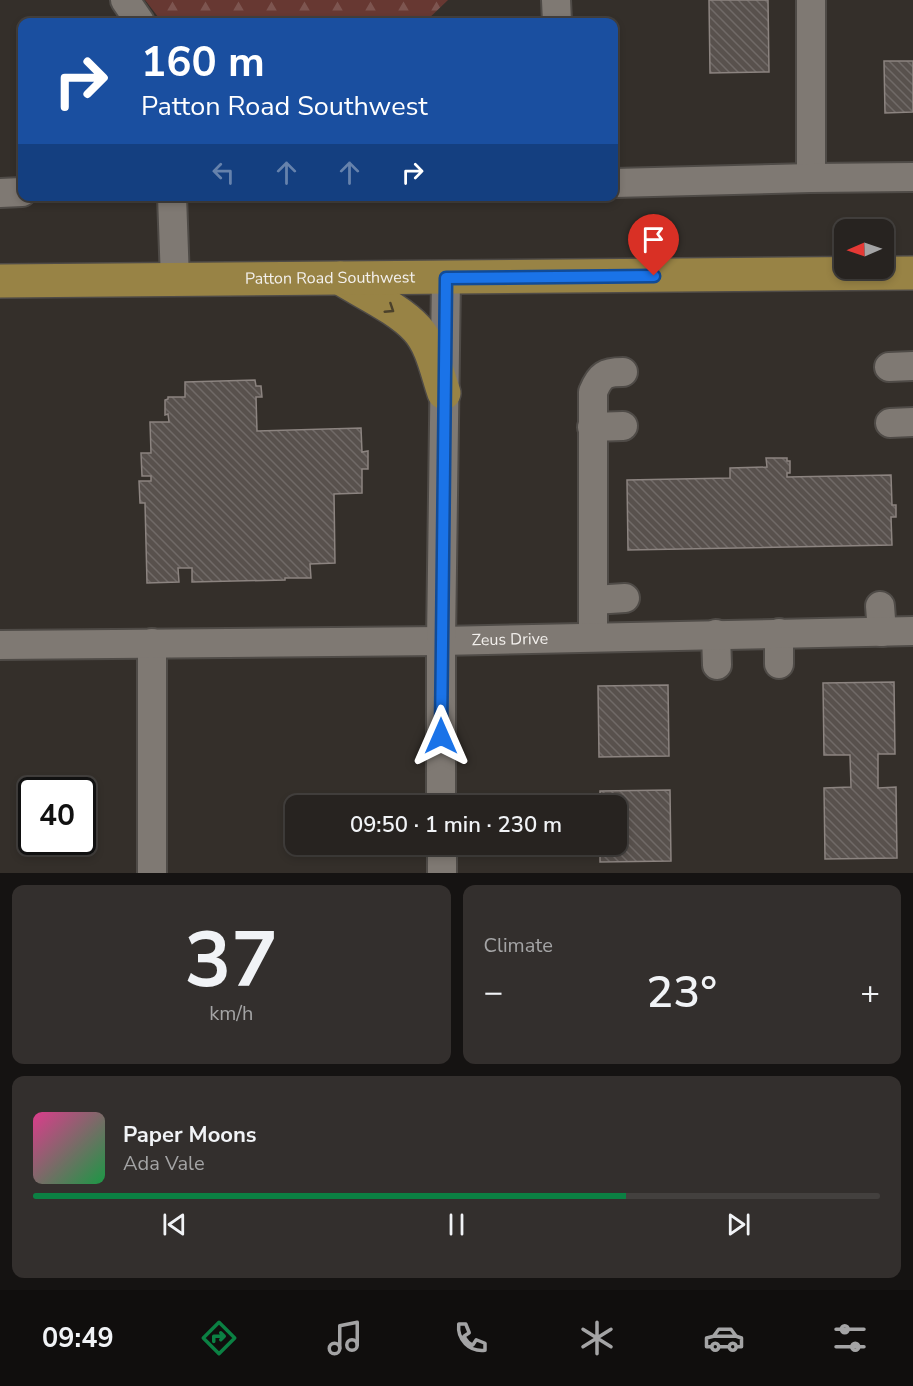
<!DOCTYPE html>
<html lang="en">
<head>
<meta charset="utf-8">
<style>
  body { margin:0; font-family:"Nunito Sans",sans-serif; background:#332f2d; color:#f1f3f6; height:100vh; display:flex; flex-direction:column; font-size:22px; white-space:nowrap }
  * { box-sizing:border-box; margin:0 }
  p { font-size:20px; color:#a4a4a5 }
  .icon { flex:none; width:33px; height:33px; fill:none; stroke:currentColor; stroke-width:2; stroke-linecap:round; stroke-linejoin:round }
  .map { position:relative; height:873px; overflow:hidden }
  .details { display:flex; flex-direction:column; gap:12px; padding:12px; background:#151312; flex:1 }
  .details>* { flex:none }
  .banner { position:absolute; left:18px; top:18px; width:600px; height:183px; border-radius:12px; box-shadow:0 3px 9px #0003,0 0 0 2px #43403e; background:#1a4fa0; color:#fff; overflow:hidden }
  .needle { width:39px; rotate:268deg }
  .fabs { position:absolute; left:834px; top:219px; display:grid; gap:12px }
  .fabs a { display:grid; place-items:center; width:60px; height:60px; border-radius:12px; background:#272320; box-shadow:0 3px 9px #0003,0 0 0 2px #43403e; font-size:30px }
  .speed { position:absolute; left:18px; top:777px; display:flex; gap:12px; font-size:30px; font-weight:700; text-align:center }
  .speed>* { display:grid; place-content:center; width:78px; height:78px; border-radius:50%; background:#272320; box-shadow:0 3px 9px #0003,0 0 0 2px #43403e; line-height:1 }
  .speed .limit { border:3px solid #111; border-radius:9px; background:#fff; color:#111 }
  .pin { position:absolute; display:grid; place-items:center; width:51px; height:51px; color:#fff; margin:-62px -26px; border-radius:50% 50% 50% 0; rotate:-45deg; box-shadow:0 0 6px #0007 }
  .pin .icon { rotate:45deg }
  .me { position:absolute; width:66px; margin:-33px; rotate:0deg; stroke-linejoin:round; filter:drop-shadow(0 0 4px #0008) }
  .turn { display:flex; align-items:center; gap:21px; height:126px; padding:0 24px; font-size:27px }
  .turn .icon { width:78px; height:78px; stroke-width:2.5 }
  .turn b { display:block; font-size:42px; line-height:51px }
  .lanes { display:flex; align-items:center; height:57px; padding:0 24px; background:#0003; justify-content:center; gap:30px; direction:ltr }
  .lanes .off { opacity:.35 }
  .big { font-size:45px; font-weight:600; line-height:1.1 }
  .details .widget { flex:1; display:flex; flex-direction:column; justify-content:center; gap:9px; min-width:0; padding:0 21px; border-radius:12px; background:#332f2d }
  .details .dial { align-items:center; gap:0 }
  .dial b { font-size:78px; line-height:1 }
  .song { display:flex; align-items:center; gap:18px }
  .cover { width:72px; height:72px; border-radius:9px; background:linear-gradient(135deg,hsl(330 70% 55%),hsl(140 70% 35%)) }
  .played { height:6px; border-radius:3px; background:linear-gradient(90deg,#0b8043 70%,#43403e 70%) }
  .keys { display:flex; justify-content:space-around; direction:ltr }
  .heat { display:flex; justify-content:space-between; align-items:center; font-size:33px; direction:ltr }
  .details .tiles { flex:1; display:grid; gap:12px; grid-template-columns:1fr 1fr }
  .widget:last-child { grid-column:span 2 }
  .trip { position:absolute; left:285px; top:795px; width:342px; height:60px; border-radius:12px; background:#272320; box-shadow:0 3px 9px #0003,0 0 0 2px #43403e; font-weight:600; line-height:60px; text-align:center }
  .menu { display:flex; height:96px; justify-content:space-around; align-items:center; background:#100e0d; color:#a4a4a5 }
  .menu .icon { width:42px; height:42px }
  .menu .on { color:#0b8043 }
  .menu b { font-size:27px; color:#f1f3f6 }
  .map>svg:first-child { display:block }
  .forest { fill:url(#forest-firs) }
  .building { fill:url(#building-back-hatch); stroke:#8c8480; stroke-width:1.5 }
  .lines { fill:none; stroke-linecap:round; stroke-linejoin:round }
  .minor-casing { stroke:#4f4b47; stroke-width:32 }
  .major-casing { stroke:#4f4b47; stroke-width:36 }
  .minor { stroke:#7f7973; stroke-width:28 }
  .major { stroke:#988345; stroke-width:33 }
  .oneway { stroke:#4b412b }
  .route-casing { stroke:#114b97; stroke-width:15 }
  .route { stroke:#1a73e8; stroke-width:10 }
  .labels { text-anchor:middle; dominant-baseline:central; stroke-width:6; stroke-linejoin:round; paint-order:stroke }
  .street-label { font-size:16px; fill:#f3f0ed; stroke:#2a2520 }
</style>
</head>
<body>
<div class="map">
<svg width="913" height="873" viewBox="0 0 913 873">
  <defs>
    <pattern id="forest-firs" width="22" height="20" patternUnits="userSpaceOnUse" patternTransform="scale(1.5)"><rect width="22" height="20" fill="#673832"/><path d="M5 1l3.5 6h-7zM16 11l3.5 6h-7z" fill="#7d5550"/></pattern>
    <pattern id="building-back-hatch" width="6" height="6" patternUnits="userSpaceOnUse" patternTransform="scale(1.5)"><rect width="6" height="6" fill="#58514d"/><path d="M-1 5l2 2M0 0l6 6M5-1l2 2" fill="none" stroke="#706a67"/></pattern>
  </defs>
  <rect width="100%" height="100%" fill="#342f2a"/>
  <!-- forest -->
  <path class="forest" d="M145 0H448L425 22H162Z"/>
  <!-- building -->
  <path class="building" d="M709 0H768L769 72 710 73Z
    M884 61H913V112L885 113Z
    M255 380 256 386H261L262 397H256L257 431 361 428 362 452 368 451V469H362V493L334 494 335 563 310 564 311 578H285V580L192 582V568H178L179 582 147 583 145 503H140L139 481H151V476H142L141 453H151L150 422H169L168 414 165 415V400L168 399V397H185V382Z
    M766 458H787V461H790V473H787V477L891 475 892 505H896V517H891L892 545 628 550 627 480 730 478V468L767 467Z
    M894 682 895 754H878V788L896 787 897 858 825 859 824 788 851 787 850 755H824L823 683Z
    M668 685 669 756 599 757 598 686Z
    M670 790 671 861 600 862V844H616V806H600V791Z"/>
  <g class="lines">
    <defs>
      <g id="minor">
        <path d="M125 0 140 22"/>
        <path d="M556 0 557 22"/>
        <path d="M811 0V178"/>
        <path d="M614 183 811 178 913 177"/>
        <path d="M0 193 22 192"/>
        <path d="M172 196 175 280"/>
        <path d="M889 367 913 366"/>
        <path d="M890 423 913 422"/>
        <path d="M592 427 623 426"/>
        <path d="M594 600 625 598"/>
        <path d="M880 606 882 632"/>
        <path d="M779 633V664"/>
        <path d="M716 634 717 665"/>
        <path d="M593 637V392C600 375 605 372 623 372"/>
        <path d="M152 643V873"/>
        <path id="s1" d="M0 645 441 641 913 631"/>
        <path d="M441 806V641L446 278"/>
        <path d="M442 844V873"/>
      </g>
      <g id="major">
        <path d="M340 278C364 293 399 309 417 329 432 345 437 373 444 393"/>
        <path id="s2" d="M0 281 913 273"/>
      </g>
    </defs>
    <!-- minor casing -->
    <use href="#minor" class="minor-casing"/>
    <!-- major casing -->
    <use href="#major" class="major-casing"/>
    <!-- minor -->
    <use href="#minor" class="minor"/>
    <!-- major -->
    <use href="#major" class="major"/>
  </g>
  <!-- one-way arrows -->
  <defs><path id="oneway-chevron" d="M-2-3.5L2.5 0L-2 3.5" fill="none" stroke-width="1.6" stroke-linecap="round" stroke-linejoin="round" transform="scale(1.5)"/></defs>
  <use class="oneway" href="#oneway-chevron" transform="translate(390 309) rotate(33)"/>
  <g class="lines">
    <defs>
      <path id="route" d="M441 736 446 278 654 276"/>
    </defs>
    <!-- route casing -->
    <use href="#route" class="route-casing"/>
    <!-- route -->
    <use href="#route" class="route"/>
  </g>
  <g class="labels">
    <!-- street labels -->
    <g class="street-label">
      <text stroke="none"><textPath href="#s2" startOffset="330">Patton Road Southwest</textPath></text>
      <text stroke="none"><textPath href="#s1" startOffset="510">Zeus Drive</textPath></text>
    </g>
  </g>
</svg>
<div class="fabs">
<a><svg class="needle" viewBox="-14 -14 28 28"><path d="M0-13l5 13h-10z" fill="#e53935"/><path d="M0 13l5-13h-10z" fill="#a4a4a5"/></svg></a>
</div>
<div class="speed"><div class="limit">40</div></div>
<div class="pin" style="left:654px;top:276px;background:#d93025"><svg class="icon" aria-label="arrive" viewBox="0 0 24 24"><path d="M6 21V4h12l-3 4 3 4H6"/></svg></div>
<svg class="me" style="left:441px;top:736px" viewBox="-20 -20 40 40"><path d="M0-17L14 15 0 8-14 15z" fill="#1a73e8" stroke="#fff" stroke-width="4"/></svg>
<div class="trip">09:50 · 1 min · 230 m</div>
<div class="banner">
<div class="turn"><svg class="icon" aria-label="right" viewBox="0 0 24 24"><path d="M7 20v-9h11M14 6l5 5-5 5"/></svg><div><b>160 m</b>Patton Road Southwest</div></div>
<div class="lanes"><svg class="icon off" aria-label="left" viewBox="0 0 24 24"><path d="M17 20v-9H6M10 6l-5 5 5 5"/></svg><svg class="icon off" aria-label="ahead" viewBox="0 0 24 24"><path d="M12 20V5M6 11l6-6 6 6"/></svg><svg class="icon off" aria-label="ahead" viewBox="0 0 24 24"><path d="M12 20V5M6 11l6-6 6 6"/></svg><svg class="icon" aria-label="right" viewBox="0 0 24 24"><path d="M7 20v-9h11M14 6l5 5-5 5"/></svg></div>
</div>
</div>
<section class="details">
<div class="tiles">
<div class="widget dial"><b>37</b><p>km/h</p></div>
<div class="widget"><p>Climate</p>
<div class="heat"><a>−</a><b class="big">23°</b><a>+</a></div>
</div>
<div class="widget">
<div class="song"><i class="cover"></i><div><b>Paper Moons</b><p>Ada Vale</p></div></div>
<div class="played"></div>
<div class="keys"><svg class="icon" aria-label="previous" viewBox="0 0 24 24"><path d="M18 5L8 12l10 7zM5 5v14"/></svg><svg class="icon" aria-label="pause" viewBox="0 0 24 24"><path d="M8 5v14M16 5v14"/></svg><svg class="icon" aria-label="next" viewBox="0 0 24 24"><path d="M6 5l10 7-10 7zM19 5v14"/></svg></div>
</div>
</div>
</section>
<nav class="menu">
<b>09:49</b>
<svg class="icon on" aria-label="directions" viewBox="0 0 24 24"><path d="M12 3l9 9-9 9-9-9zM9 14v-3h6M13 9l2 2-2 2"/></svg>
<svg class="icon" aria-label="music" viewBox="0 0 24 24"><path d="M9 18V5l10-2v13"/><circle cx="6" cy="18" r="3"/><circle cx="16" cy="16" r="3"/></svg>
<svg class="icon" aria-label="phone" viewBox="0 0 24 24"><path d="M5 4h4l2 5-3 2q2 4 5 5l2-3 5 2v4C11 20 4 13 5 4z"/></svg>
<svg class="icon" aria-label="climate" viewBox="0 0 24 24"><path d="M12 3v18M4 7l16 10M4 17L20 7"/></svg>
<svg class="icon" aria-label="car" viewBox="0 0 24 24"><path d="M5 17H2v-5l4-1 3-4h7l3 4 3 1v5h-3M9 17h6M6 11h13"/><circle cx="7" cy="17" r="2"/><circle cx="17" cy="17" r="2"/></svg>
<svg class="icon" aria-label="filters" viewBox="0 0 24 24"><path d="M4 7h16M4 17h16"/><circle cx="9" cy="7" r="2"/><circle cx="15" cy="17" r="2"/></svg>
</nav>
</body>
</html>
